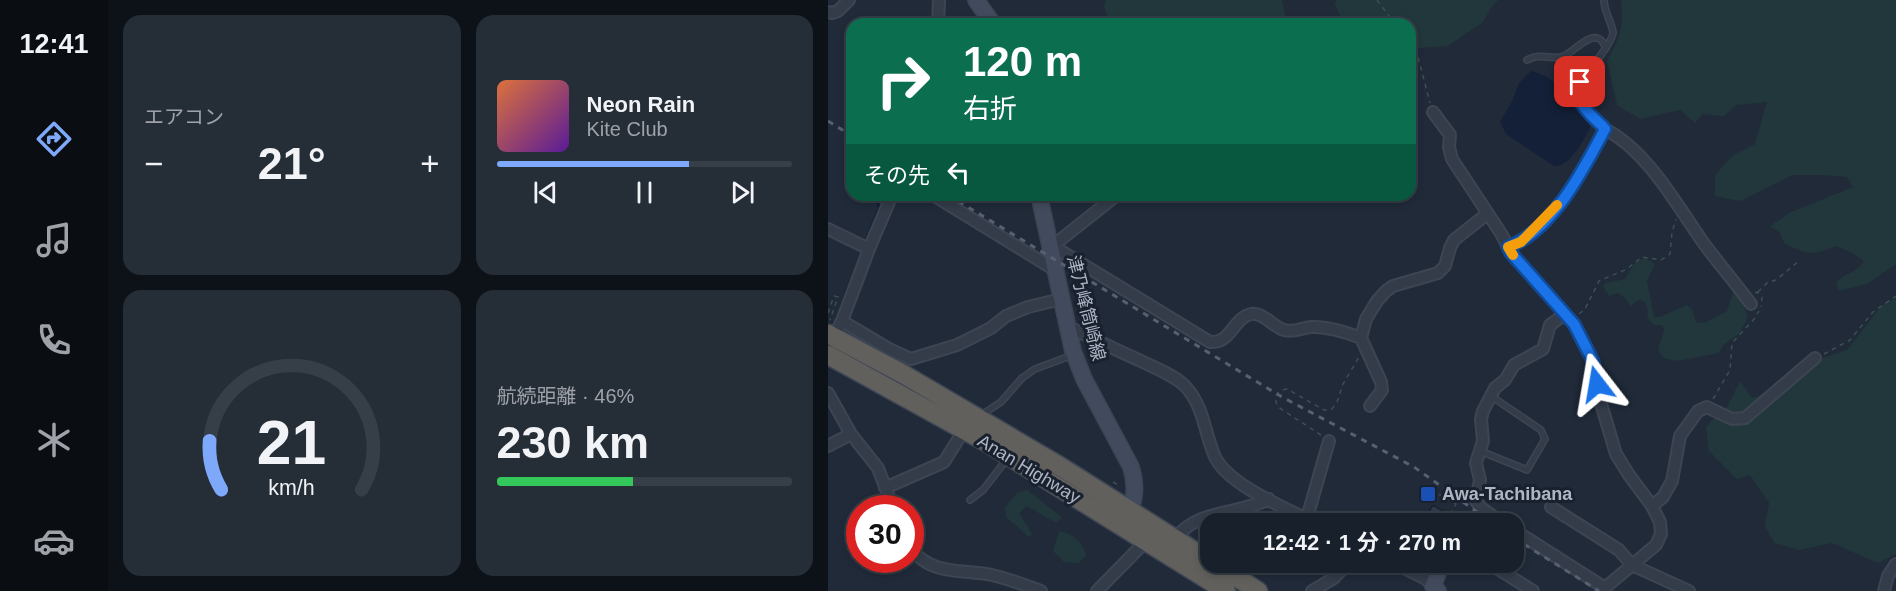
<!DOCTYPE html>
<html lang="ja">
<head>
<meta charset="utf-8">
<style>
  body { margin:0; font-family:Arial,"Noto Sans JP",sans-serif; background:#252d37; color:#f1f3f6; height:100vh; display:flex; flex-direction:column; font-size:22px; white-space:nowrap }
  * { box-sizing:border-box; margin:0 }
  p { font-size:20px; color:#9fa3a9 }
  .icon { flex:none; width:33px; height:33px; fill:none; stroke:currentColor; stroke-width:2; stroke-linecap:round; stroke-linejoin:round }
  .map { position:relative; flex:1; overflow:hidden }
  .sheet { display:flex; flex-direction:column; gap:15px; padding:15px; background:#0d1218; width:720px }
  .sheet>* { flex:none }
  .guide { position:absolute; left:18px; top:18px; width:570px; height:183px; border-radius:18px; box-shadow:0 3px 9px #0003,0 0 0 2px #363e47; background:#0b6e4f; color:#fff; overflow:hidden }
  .speed { position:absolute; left:18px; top:495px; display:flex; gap:12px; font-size:30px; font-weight:700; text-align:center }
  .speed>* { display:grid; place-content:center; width:78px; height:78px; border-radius:50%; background:#18202b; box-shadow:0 3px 9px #0003,0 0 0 2px #363e47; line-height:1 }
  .speed .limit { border:9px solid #d22; background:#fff; color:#111 }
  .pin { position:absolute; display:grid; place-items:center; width:51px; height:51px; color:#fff; margin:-26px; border-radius:12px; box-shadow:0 3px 9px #0006 }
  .me { position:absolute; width:66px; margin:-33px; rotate:346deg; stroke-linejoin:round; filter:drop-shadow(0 0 4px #0008) }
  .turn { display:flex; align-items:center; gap:21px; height:126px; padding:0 18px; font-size:27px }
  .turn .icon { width:78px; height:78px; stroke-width:2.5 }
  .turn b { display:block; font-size:42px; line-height:51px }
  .then { display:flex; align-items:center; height:57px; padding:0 18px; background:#0003; gap:12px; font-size:22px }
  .big { font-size:45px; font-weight:700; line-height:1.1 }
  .sheet .card { flex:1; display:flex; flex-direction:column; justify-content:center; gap:9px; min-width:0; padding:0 21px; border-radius:18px; background:#252d37 }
  .sheet .dial { align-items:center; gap:0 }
  .dial svg { height:156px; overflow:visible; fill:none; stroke:#363e47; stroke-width:7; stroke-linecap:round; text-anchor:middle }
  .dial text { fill:#f1f3f6; stroke:none }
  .song { display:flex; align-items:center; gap:18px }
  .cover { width:72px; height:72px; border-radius:9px; background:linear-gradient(135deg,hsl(20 70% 55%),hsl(270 70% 35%)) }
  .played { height:6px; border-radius:3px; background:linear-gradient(90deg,#7ea9fb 65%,#363e47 65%) }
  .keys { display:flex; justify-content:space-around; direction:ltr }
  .heat { display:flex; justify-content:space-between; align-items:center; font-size:33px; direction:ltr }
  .charge { height:9px; border-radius:4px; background:linear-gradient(90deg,#34c759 46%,#363e47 0) }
  .sheet .tiles { flex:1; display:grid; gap:15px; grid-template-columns:repeat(2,1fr) }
  .trip { position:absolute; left:372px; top:513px; width:324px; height:60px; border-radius:18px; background:#18202b; box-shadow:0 3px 9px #0003,0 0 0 2px #363e47; font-weight:700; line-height:60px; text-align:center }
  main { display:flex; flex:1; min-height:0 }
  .menu { display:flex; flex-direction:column; width:108px; justify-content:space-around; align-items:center; background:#0a0d11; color:#9fa3a9 }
  .menu .icon { width:42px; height:42px }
  .menu .current { color:#7ea9fb }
  .menu b { font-size:27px; color:#f1f3f6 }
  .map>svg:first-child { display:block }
  .green { fill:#22373b }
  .water { fill:#142037 }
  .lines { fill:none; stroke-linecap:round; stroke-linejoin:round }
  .stream { stroke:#142037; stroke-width:3 }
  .building { fill:#2f3b4e; stroke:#1b2330; stroke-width:1.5 }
  .service-casing { stroke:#3d4553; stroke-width:8 }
  .minor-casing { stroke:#3d4553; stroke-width:14 }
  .secondary-casing { stroke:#3d4553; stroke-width:18 }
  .trunk-casing { stroke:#3e4654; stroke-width:21 }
  .path { stroke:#3b5053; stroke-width:1.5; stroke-dasharray:4.5 4.5; stroke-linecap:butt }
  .service { stroke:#343c4a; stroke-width:5 }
  .minor { stroke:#343c4a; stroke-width:10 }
  .secondary { stroke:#424b5d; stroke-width:15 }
  .trunk { stroke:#61605d; stroke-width:18 }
  .rail { stroke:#556071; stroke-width:3; stroke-dasharray:6 6; stroke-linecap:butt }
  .route-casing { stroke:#114b97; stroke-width:15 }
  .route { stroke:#1a73e8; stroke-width:10 }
  .slow { stroke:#f59e0b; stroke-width:10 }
  .transit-dot { fill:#1a4fb4; stroke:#19212e; stroke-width:2 }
  .labels { text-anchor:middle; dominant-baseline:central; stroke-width:6; stroke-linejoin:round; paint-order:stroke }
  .street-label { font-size:18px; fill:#aeb6c6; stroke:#19212e }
  .poi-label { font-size:18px; font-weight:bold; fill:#aeb6c6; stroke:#19212e; text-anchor:start }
</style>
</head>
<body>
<main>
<nav class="menu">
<b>12:41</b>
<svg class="icon current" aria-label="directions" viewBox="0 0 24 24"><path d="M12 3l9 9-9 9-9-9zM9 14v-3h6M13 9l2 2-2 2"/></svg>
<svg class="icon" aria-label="music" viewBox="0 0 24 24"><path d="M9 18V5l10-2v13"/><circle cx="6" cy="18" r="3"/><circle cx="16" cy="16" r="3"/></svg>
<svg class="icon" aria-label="phone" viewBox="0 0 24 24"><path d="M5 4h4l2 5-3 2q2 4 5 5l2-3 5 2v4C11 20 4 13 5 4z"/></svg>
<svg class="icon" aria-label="climate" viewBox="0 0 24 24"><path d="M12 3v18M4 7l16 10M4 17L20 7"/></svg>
<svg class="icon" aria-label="car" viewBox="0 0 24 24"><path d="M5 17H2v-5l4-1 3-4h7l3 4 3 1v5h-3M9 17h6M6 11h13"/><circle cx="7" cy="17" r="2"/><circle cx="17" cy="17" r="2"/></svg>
</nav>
<section class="sheet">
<div class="tiles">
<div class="card"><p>エアコン</p>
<div class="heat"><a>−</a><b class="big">21°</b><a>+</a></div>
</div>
<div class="card">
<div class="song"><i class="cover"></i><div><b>Neon Rain</b><p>Kite Club</p></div></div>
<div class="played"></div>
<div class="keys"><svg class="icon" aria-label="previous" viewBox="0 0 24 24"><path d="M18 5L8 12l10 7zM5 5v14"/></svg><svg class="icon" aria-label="pause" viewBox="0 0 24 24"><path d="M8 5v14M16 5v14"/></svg><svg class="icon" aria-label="next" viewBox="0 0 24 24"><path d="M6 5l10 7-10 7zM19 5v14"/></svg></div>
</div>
<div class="card dial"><svg viewBox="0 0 100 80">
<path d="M14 69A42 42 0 1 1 86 69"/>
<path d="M14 69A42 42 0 0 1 8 44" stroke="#7ea9fb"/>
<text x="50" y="56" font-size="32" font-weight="700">21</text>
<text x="50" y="72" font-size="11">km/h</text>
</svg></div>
<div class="card"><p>航続距離 · 46%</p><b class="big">230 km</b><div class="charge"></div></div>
</div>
</section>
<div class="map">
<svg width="1068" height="591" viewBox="0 0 1068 591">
  <rect width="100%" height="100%" fill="#202a39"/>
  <!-- green -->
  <path class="green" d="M278 0H454L459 24H282L276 6Z
    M508 0H670L664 6 655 22 620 46 590 48 582 54V24H516L507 5Z
    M793 0H1068V264L1039 284 1010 291 1008 282C1017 274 1030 271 1036 261L1024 253 1008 246C983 256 980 255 956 243L952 233 942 226 963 212 1025 187 1019 177 995 175H965L912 201 887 196V175L905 155 927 144 939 102 908 105 896 116 875 114 867 123 852 110 812 119 789 105 779 61C791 38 797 27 793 0Z
    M817 258 827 264 819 281 826 317H832L859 305 864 309 868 322 876 323 899 311 906 289 910 292 920 317 911 334 896 344 891 353 849 361 836 358 830 350 836 330 834 325H827C821 321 818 318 820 310L816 301 810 300 803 306 795 296 790 293 781 296 775 286 778 283 797 279 807 263Z
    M1068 298V554L1050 563 1004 543 971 550 946 543 937 526 941 503 922 475 909 479 881 451 878 427 885 419 894 417 912 381 924 398 957 387 988 360 1019 350 1054 305Z
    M199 490 234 517 228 523 199 506 191 513 204 534 201 537 178 517 177 507 190 492Z
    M231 531C243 533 256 543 258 555L251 563 236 562 225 551Z"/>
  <!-- water -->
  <path class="water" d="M703 71C734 78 744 104 762 126L761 131C753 143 742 167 726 166L678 134 672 122 684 101 691 83Z"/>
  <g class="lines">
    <!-- stream -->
    <path class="stream" d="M39 238 51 208 48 195
      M17 297 32 259"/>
  </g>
  <!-- building -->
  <path class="building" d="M605 505 621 515 616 524H604L606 520 599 515Z"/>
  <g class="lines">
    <defs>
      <path id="service" d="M776 0C776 11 783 21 785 32 786 42 755 77 749 87 749 105 765 117 777 129
        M699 60C713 52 724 61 736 56 745 52 758 36 769 38 774 39 776 44 778 48
        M152 416 173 402 194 378 207 369 245 355
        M652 451 699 470 717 439 713 430 663 396
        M142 500 155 490 179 459"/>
      <path id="minor" d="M0 12 4 13 10 11 21 0
        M110 24 111 0
        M605 112 622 135 621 147 624 159 674 235 683 253 746 324 765 361 774 407 788 454 801 475 824 506 832 522 833 534 828 545 773 591
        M105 195 227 270
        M289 195 222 248 233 251 382 342C403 344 405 318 423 314 435 312 444 326 456 330 466 333 473 328 483 327 500 326 518 332 533 338L538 319 549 301 558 291 565 286 610 273 617 266 622 248 626 240 659 214
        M0 229 41 249
        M680 247C724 231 756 169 777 129 821 152 849 206 877 245 892 265 908 284 923 304
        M14 321 63 350 83 359 129 345 163 328 178 316 200 307 233 299
        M239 326C264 338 288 350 313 361 327 368 346 375 357 386 376 406 376 432 387 457 401 486 460 509 489 524
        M0 335 10 329 14 321 41 249 64 195
        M533 338 553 382 554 390 542 406
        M0 393 23 434 50 468 65 508
        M0 446 23 434
        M57 488 116 462 136 430
        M824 506 835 497 844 481 852 436 870 411 879 407 904 419 917 418 987 358
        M723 507 791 550 804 565 861 591
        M479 518 501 441
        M586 520 592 524
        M676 524 652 507 648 501 652 480 648 463 655 441 653 419 655 411 667 388 677 380 686 365 715 349 722 325 737 314
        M686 530 777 588
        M347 539C368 509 411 515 441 499
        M82 547C102 576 134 569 164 575 181 579 197 585 213 591
        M564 562 598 579 605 586
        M659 562 705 591
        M269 591 319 540
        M484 591 506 578 521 562
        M1056 591 1060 576 1068 564"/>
      <path id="secondary" d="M148 0 165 24
        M211 195 245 351 256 379 303 467C309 487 307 502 298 520
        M610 591 605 586 614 562"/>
      <path id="trunk" d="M0 334 75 374 230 465 382 561
        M0 355 158 442 398 591
        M385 562 430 591"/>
    </defs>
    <!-- service casing -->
    <use href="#service" class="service-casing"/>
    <!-- minor casing -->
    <use href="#minor" class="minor-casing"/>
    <!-- secondary casing -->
    <use href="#secondary" class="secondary-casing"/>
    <!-- trunk casing -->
    <use href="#trunk" class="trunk-casing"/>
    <!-- path -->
    <path class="path" d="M549 0 567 24
      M582 42 588 49 602 103
      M930 292 939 283 948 280 971 261
      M927 293 929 292 934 297 933 307
      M0 313 6 296 10 297 2 320
      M751 314 757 309 771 281 799 269 814 257 833 260 842 254 844 232 848 219
      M996 354 1022 340 1045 312 1068 296
      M885 399 902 370 904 343 927 318 931 311
      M493 435 450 407C445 397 448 391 459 389L496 410 504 409 509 402 515 384 531 357
      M285 482 292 486
      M606 489 605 491 628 504 624 511 620 514"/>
    <!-- service -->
    <use href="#service" class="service"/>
    <!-- minor -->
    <use href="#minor" class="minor"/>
    <!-- secondary -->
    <use href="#secondary" class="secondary"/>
    <!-- trunk -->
    <use href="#trunk" class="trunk"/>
    <!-- rail -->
    <path class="rail" d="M0 121 24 136
      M120 195 454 397 586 467 666 524
      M686 538 771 591"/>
  </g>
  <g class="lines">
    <defs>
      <path id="route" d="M752 82C742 100 766 117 777 129 756 169 724 231 680 247L683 253 746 324 765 361 769 384"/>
    </defs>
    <!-- route casing -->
    <use href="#route" class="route-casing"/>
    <!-- route -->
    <use href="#route" class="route"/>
    <!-- slow -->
    <path class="slow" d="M685 255 680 247 693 242 729 205"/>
  </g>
  <!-- markers -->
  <rect class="transit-dot" x="592" y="486" width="16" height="16" rx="3"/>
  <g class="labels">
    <!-- street labels -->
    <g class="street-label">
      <text transform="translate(258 308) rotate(76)">津乃峰筒崎線</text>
      <text transform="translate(201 469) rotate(31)">Anan Highway</text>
    </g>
    <!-- poi labels -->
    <g class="poi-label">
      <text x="614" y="494">Awa-Tachibana</text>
    </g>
  </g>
</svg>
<div class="speed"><div class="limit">30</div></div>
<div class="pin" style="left:752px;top:82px;background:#d93025"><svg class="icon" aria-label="arrive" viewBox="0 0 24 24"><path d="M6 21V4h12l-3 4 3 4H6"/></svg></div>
<svg class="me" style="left:769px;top:384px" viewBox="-20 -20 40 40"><path d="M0-17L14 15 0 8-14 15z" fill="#1a73e8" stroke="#fff" stroke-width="4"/></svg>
<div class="trip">12:42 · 1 分 · 270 m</div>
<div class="guide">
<div class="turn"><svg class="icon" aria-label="right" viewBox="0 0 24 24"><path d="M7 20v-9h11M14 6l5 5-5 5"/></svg><div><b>120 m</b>右折</div></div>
<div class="then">その先<svg class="icon" aria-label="left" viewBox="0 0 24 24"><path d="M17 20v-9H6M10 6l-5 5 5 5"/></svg></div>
</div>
</div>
</main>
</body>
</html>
